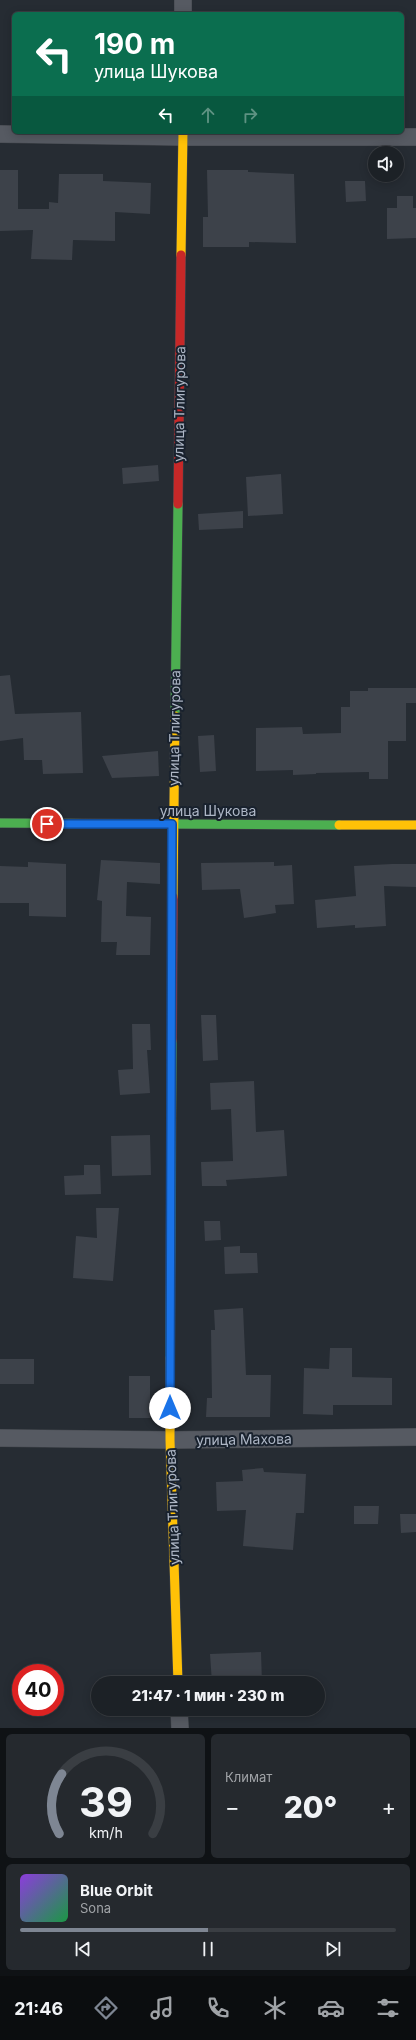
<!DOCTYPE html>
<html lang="ru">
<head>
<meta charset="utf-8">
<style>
  body { margin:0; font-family:Inter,sans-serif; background:#25292e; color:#f1f3f6; height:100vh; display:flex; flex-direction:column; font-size:15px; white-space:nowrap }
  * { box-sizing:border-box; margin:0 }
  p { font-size:13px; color:#a0a3a7 }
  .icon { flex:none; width:22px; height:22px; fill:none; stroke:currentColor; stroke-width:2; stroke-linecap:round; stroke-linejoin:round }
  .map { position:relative; height:1728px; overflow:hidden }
  .drawer { display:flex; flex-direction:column; gap:6px; padding:6px; background:#0f1215; flex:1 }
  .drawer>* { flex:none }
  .top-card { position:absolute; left:12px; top:12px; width:392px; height:122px; border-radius:6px; box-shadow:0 2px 10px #0003,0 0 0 1px #3a3e43; background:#0b6e4f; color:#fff; overflow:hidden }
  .buttons { position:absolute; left:368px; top:146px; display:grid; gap:8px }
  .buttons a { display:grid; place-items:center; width:36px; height:36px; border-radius:50%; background:#1c2126; box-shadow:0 2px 10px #0003,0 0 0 1px #3a3e43; font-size:20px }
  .speed { position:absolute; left:12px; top:1664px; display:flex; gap:8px; font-size:20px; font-weight:700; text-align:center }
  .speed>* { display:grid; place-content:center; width:52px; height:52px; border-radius:50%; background:#1c2126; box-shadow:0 2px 10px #0003,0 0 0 1px #3a3e43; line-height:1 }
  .speed .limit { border:6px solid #d22; background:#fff; color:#111 }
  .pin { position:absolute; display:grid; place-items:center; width:34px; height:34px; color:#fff; margin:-17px; border:2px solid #fff; border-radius:50%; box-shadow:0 1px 4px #0007 }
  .me { position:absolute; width:44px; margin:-22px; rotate:0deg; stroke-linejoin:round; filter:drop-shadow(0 0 3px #0008) }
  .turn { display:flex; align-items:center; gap:14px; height:84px; padding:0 16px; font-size:18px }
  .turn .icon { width:52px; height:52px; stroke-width:2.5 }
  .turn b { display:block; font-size:28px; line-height:34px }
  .lanes { display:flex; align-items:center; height:38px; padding:0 16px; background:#0003; justify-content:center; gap:20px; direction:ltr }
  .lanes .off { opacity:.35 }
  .big { font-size:30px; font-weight:800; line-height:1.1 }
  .drawer .tile { flex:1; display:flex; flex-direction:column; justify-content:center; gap:6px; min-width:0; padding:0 14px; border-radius:6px; background:#25292e }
  .drawer .dial { align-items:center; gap:0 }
  .dial svg { height:104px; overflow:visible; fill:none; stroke:#3a3e43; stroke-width:7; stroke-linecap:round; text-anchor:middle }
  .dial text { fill:#f1f3f6; stroke:none }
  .song { display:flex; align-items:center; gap:12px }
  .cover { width:48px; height:48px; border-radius:6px; background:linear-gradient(135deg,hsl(270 70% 55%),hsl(140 70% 35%)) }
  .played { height:4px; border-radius:2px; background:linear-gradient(90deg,#7e8693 50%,#3a3e43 50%) }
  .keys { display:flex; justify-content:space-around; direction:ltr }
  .heat { display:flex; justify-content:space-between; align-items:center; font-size:22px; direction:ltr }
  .drawer .tiles { flex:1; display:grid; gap:6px; grid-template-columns:1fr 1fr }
  .tile:last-child { grid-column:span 2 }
  .trip { position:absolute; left:91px; top:1676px; width:234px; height:40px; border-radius:20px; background:#1c2126; box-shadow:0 2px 10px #0003,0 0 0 1px #3a3e43; font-weight:800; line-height:40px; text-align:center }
  .menu { display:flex; height:64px; justify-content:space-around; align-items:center; background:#0b0d0f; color:#a0a3a7 }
  .menu .icon { width:28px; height:28px }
  .menu .selected { color:#7e8693 }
  .menu b { font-size:18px; color:#f1f3f6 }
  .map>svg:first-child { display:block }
  .building { fill:#3d424a }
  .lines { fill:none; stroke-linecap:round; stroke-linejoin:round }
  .street-casing { stroke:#44484e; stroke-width:18 }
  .fast-casing { stroke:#44484e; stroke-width:10 }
  .slow-casing { stroke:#44484e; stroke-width:10 }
  .jam-casing { stroke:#44484e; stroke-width:10 }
  .street { stroke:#565a62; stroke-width:17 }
  .fast { stroke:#4caf50; stroke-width:9 }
  .slow { stroke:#ffc107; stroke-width:9 }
  .jam { stroke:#c62828; stroke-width:9 }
  .route-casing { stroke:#114b97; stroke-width:10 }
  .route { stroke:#1a73e8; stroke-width:7 }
  .labels { text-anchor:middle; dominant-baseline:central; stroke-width:4; stroke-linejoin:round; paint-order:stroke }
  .street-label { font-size:14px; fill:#aeb7c6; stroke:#19222e }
</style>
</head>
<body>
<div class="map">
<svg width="416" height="1728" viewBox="0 0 416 1728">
  <rect width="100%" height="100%" fill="#262c33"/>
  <!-- building -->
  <path class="building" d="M0 170H18V209H49V202L58 203 59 174H103V181L151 183 150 214 115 212V241L73 240 72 260 31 259 33 230 0 231Z
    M207 170H248V172L294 174 296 243 249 242V247H203V217H208Z
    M345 181H365L366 201 346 202Z
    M397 196H413V208H416V238L387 239V208H397Z
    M158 465 159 481 123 484 122 468Z
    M281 474 283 514 248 516 246 477Z
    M243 511V528L199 530 198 514Z
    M10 675 15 714 81 712 83 773 43 774 42 760H24L23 738 0 741V676Z
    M368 688H416V703H406V741H388V779H369V772L316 773V774L293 775V770L256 771V728L302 727 303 734 341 733V707H350V691H368Z
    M214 735 216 771 200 772 198 736Z
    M158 751 159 776 112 778 102 756Z
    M101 860 160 863V884L127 882 126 916 151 917 150 955H116L117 942H101L102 901 97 900Z
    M28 862 66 864V917L29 916V903H0V866L28 867Z
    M274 862V866L292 865 294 904 275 905 276 913 244 918 240 889 202 890 201 863Z
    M392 864H416V887L384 886 386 926 355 928V925L317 928 315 900 356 896 354 866Z
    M201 1015H216L218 1060 203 1061Z
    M132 1024H150L151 1050H147L150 1093 120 1095 118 1070 133 1069Z
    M254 1081 256 1132 284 1130 287 1176 226 1180 227 1186H202L201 1162 233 1161 231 1109 211 1110 210 1083Z
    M150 1135 151 1175 112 1176 111 1136Z
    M84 1165H100L101 1194 65 1195 64 1176 84 1175Z
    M96 1208H119L113 1281 73 1278 76 1236 97 1238Z
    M204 1221H220L221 1240 205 1241Z
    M240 1246V1253H257L258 1273 225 1274 224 1247Z
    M243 1308 246 1375H271L270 1417H206L207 1398H212L211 1330H215L214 1310Z
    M330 1348H352V1377L392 1378V1405H333V1415L303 1414 304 1368 329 1369Z
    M0 1359H34V1384H0Z
    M129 1376H150V1418H129Z
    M263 1468 264 1472 306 1474 304 1513H296L293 1550 243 1546 246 1510 217 1511 216 1482 243 1481 242 1470Z
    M354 1506H379L378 1524H354Z
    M400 1514H416V1532L401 1533Z
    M261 1652 262 1683H212L210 1654Z"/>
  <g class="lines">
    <defs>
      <path id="street" d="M183 0V14
        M0 134 183 137H416
        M0 1438 170 1440 416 1437
        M179 1709 180 1728"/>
      <path id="fast" d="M175 716 178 504
        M0 823 339 825
        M170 1358 172 1041"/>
      <path id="slow" d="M181 255 183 132
        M339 825H416
        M173 897 175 716
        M170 1358V1440L178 1683"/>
      <path id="jam" d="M178 504 181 255
        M172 1041 173 897"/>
    </defs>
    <!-- street casing -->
    <use href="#street" class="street-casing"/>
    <!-- fast casing -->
    <use href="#fast" class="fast-casing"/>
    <!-- slow casing -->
    <use href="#slow" class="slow-casing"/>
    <!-- jam casing -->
    <use href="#jam" class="jam-casing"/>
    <!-- street -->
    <use href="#street" class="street"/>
    <!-- fast -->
    <use href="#fast" class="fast"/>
    <!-- slow -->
    <use href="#slow" class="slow"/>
    <!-- jam -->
    <use href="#jam" class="jam"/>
  </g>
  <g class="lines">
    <defs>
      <path id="route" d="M47 824H172L170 1408"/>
    </defs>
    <!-- route casing -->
    <use href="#route" class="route-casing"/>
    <!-- route -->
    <use href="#route" class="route"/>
  </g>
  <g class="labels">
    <!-- street labels -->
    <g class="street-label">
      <text transform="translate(179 404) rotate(-89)">улица Тлигурова</text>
      <text transform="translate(174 728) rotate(-89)">улица Тлигурова</text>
      <text x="208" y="810">улица Шукова</text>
      <text transform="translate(244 1439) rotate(-1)">улица Махова</text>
      <text transform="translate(172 1507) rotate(-92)">улица Тлигурова</text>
    </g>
  </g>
</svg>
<div class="buttons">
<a><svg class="icon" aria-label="sound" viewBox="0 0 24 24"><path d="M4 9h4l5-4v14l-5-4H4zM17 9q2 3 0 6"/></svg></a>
</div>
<div class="speed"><div class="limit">40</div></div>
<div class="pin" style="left:47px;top:824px;background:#d93025"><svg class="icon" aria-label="arrive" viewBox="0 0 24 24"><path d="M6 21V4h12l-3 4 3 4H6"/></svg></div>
<svg class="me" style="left:170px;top:1408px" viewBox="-20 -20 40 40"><circle r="19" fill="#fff"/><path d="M0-13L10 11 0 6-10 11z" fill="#1a73e8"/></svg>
<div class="trip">21:47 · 1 мин · 230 m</div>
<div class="top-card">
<div class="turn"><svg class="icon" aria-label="left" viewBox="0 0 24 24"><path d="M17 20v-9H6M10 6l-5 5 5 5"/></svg><div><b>190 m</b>улица Шукова</div></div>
<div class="lanes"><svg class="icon" aria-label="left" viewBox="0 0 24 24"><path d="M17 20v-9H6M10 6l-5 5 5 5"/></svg><svg class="icon off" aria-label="ahead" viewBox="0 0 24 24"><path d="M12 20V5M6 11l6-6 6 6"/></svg><svg class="icon off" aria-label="right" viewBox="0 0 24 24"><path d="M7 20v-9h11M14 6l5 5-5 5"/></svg></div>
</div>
</div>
<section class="drawer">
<div class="tiles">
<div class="tile dial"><svg viewBox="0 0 100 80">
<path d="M14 69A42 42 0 1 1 86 69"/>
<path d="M14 69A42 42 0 0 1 16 23" stroke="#7e8693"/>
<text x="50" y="56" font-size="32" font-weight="700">39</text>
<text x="50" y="72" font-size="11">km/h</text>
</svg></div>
<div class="tile"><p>Климат</p>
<div class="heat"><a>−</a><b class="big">20°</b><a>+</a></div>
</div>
<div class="tile">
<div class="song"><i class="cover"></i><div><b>Blue Orbit</b><p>Sona</p></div></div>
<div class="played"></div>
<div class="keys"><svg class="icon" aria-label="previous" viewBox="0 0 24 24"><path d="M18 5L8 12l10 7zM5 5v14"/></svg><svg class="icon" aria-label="pause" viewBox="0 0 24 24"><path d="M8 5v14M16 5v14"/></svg><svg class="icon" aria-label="next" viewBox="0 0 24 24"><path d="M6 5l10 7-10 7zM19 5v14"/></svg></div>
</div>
</div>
</section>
<nav class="menu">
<b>21:46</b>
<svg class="icon selected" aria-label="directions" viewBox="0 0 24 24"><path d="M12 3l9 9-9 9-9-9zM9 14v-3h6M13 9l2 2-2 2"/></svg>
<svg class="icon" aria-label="music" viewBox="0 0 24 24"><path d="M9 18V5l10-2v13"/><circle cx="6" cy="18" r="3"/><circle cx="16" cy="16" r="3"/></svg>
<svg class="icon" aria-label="phone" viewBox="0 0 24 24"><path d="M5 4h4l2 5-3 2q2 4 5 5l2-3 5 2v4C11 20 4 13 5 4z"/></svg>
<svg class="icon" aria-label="climate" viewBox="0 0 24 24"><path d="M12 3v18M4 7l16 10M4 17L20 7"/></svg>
<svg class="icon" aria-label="car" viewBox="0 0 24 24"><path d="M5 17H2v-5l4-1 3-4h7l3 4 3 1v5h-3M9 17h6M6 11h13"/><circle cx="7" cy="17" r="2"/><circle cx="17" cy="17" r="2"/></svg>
<svg class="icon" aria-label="filters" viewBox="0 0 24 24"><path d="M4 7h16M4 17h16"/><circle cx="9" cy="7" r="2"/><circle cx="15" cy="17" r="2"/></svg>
</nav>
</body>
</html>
